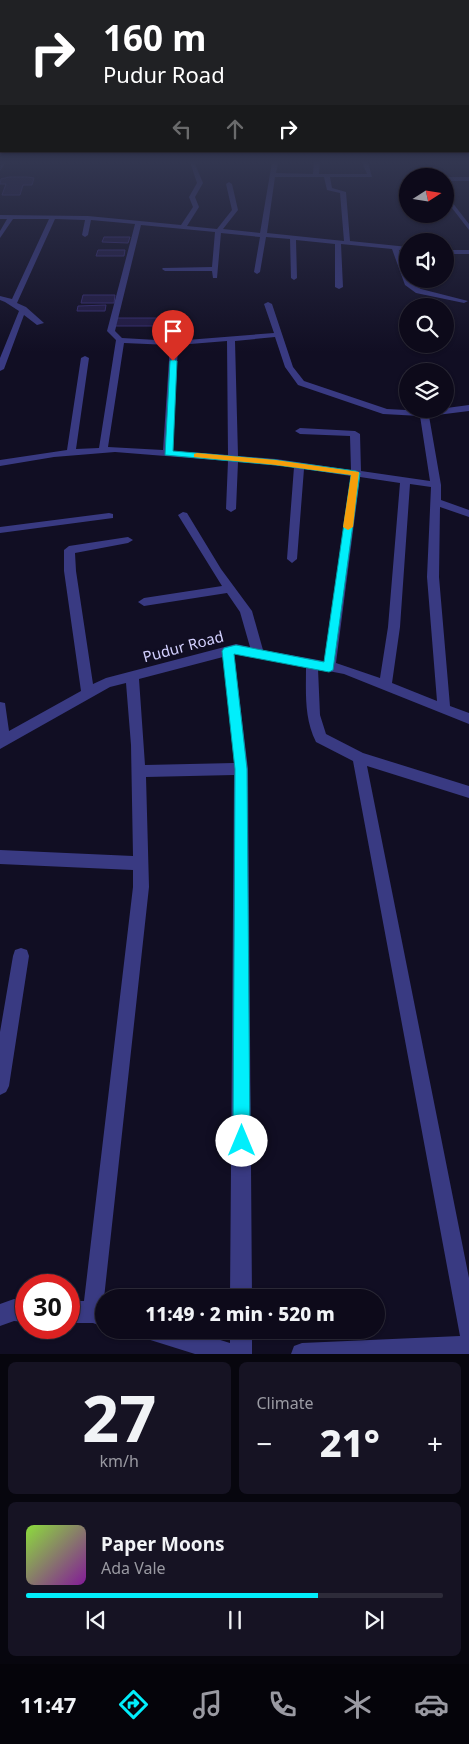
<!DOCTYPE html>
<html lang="en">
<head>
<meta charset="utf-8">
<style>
  body { margin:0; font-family:"Noto Sans",sans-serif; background:#161323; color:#f1f3f6; height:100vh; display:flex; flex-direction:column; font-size:19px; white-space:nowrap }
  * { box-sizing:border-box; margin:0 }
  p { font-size:16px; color:#9a9aa2 }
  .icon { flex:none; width:28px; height:28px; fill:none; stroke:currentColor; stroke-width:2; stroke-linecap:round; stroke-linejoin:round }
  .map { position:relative; height:1354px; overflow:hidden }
  .panel { display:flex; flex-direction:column; gap:8px; padding:8px; background:#07060e; flex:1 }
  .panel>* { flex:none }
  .hud { position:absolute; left:0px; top:0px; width:470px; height:152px; box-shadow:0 1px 4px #0004,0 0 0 1px #2d2b39; background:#202124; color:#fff; overflow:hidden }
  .needle { width:32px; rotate:78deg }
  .tools { position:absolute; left:399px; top:168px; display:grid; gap:10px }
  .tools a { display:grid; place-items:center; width:55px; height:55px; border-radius:50%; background:#0d0a1a; box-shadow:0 1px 4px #0004,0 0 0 1px #2d2b39; font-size:25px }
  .speed { position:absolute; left:15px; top:1274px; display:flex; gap:10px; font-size:25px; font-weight:700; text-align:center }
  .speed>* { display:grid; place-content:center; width:65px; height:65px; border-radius:50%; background:#0d0a1a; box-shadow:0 1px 4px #0004,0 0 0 1px #2d2b39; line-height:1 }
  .speed .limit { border:8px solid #d22; background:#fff; color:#111 }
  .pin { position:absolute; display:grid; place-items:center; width:42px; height:42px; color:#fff; margin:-51px -21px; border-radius:50% 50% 50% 0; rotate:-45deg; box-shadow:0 0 5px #0007 }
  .pin .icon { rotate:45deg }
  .me { position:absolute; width:55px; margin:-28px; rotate:0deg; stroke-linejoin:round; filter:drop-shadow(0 0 4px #0008) }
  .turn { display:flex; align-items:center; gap:18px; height:105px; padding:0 20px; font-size:22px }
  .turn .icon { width:65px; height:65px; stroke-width:2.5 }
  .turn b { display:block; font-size:35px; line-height:42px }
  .lanes { display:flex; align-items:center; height:48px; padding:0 20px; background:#0003; justify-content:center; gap:25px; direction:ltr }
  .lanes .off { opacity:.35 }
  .big { font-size:38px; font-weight:800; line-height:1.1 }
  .panel .card { flex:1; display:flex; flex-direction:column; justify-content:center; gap:8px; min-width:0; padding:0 18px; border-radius:8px; background:#161323 }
  .panel .dial { align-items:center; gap:0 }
  .dial b { font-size:65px; line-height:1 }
  .song { display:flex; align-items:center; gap:15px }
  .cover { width:60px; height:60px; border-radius:8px; background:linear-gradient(135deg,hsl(90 70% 55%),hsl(290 70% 35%)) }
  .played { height:5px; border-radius:2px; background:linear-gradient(90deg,#01eefb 70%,#2d2b39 70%) }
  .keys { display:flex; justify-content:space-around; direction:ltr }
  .heat { display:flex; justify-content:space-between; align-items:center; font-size:28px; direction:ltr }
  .panel .tiles { flex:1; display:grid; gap:8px; grid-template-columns:1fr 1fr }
  .card:last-child { grid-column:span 2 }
  .trip { position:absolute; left:95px; top:1289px; width:290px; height:50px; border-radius:25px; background:#0d0a1a; box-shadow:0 1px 4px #0004,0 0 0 1px #2d2b39; font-weight:800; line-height:50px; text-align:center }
  .dock { display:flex; height:80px; justify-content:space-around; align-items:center; background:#05040a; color:#9a9aa2 }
  .dock .icon { width:35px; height:35px }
  .dock .current { color:#01eefb }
  .dock b { font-size:22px; color:#f1f3f6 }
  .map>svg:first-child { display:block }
  .building { fill:#211a44; stroke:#362c70 }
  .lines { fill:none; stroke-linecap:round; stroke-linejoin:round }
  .minor { fill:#393a82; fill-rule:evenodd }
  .route { fill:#01eefb; stroke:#019ba3 }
  .slow { fill:#f59e0b }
  .labels { text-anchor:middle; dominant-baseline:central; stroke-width:4; stroke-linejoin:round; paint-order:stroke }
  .street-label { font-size:15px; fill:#d4d1ff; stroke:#110e23 }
</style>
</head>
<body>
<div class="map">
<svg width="469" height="1354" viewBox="0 0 469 1354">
  <rect width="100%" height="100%" fill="#110e23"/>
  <!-- building -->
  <path class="building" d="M9 177H27L34 178 32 185H23L20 195H2L6 184H0L1 179Z
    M104 237H130L128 243 102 242Z
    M98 250H125L124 256H96Z
    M83 295H115L114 303H81Z
    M106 305 105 311H77L78 306Z
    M117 318H158L157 326H115Z"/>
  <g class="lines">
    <!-- minor -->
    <path class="minor" d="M1 162H6L0 171Z
      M190 162H198L195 164 203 183 195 197 199 207 187 226 217 229 232 210 226 184 229 182 232 184 238 210 223 229 260 233 272 162H278L276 173 313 174 314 162H320L319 174H367L362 162H368L372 177H330L332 188 346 192 350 241 408 247V251L399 250 410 283 421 289 468 301 464 303 416 293 405 285 392 249 341 244 343 287 339 289 335 287V244L296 240 297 278 294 280 291 278 290 239 266 237 260 272 257 274 254 272 260 237 221 233 217 278H213L212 271H165L162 269 163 268 212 267 215 232 141 225 115 331 122 338 174 341 274 333 264 304 268 302 272 304 293 367 304 381 387 409 424 411 469 405V411L429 416 441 485V500L469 510V517L440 507 439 577 450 706 469 713V724L344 674 318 669 320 715 326 734 363 753 469 786V798L367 766 469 1278V1354H291L294 1346 302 1343 460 1336 353 761 316 742C304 718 306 693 306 667L236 654H234L248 769 252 1298H230L234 775 146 777 149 887 104 1298V1327L93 1323H69V1301H84L133 887V870L0 864V850L133 856 131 745 126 683 110 687 0 749V702L5 703 9 731 81 691 64 571V550L69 546 128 537 133 540 128 543 75 553 76 571 93 684 106 678 236 644 250 647 240 612 227 593 144 606 138 602 144 598 222 586 178 515 183 512 187 513 221 569 252 611 263 650 324 661 351 476 304 469 297 559 292 563 287 559 294 467 238 462 236 509 231 512 226 509 228 461 115 452 54 457 0 466V460L67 450 81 358 85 356 89 358 76 449 99 448 116 340 107 331 135 224 91 220 88 235 85 237 82 235 85 220 55 219 17 303 26 307 44 323 37 325 24 315 4 369 0 371V358L19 311 5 302 0 300V296L12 299 49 219H13L0 238V231L7 219H0V215L88 216 181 225 193 207 189 197 197 183ZM275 177H324L327 190 340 193 344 241 267 233ZM275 337 285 367 298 385 383 414 420 416 430 481 361 471 360 434 355 431 300 428 295 431 300 434 350 436 351 470 276 459 238 456 235 341ZM227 341 228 455 173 451 178 345ZM124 343 170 345 163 450 108 447ZM360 477 400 483 388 627 380 678 336 663ZM410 484 431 487 427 577 437 701 392 683 400 627ZM223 657 234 763 145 765 139 679Z
      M432 167H436L442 176H436Z
      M445 177H469V181H445Z
      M445 193 469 224V230L445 199Z
      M445 250H469V254H445Z
      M109 513 113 514V518L0 533V527Z
      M21 948 27 950 29 956 9 1086 6 1092 0 1095V1032L13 956 15 950Z
      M14 1299 26 1300V1322L14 1321 0 1326V1304Z
      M141 1330H188L230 1343V1330H252V1354H195L144 1338Z"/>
  </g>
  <!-- sky -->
  <linearGradient id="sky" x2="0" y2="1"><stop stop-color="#090813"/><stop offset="0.46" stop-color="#323650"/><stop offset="1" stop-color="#323650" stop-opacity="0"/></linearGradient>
  <rect width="469" height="352" fill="url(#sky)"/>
  <!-- route -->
  <path class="route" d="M173 359 177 361 173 451 276 460 356 471 360 473 333 670 329 672 234 654 247 769 250 1141 248 1147 242 1150 236 1147 233 1141 235 769 222 651 224 648 236 645 324 662 351 475 276 465 165 455 170 361Z"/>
  <!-- slow -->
  <path class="slow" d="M197 453 276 460 359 472 353 527 348 530 343 527 351 475 276 465 194 457V454Z"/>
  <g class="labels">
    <!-- street labels -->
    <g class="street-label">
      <text transform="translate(183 646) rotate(-15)">Pudur Road</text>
    </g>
  </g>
</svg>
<div class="tools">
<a><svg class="needle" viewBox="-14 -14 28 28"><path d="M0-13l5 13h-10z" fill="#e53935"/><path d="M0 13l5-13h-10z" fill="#9a9aa2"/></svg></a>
<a><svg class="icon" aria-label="sound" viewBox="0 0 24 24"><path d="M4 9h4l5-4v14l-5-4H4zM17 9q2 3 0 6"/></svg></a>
<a><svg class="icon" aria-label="search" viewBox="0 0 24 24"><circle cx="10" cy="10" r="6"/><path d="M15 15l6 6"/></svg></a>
<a><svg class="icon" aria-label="layers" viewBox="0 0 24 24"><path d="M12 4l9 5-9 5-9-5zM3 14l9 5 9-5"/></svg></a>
</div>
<div class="speed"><div class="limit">30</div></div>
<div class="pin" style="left:173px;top:361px;background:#d93025"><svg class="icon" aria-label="arrive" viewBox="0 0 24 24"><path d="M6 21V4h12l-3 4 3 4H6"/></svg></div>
<svg class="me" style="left:242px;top:1141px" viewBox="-20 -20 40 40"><circle r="19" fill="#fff"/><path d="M0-13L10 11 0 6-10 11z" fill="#01eefb"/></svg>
<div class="trip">11:49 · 2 min · 520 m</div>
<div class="hud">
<div class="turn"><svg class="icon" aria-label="right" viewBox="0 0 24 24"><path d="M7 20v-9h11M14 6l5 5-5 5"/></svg><div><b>160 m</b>Pudur Road</div></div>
<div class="lanes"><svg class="icon off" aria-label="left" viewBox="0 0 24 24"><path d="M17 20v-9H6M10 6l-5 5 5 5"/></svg><svg class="icon off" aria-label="ahead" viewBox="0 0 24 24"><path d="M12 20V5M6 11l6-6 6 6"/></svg><svg class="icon" aria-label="right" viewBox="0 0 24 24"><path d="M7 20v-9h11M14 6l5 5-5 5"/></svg></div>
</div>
</div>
<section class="panel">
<div class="tiles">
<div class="card dial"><b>27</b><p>km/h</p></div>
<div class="card"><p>Climate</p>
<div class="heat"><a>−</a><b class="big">21°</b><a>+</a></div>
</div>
<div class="card">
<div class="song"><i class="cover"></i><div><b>Paper Moons</b><p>Ada Vale</p></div></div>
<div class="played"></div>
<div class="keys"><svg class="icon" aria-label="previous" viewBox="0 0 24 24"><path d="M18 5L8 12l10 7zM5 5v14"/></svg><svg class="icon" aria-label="pause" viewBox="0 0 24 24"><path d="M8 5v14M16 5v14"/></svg><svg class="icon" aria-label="next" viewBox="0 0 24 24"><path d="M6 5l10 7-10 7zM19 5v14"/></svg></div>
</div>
</div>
</section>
<nav class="dock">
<b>11:47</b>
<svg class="icon current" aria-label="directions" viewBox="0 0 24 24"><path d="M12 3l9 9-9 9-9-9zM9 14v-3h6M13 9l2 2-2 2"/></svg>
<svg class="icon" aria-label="music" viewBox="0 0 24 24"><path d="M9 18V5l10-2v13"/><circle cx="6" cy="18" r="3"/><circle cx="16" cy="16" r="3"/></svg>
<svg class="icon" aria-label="phone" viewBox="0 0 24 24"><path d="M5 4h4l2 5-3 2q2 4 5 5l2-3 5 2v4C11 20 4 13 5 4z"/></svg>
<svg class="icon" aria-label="climate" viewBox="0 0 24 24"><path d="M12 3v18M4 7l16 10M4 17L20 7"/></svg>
<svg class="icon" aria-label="car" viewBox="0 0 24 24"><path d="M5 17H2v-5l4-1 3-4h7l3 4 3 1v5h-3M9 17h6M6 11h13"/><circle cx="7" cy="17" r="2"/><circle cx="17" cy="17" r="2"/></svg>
</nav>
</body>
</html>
